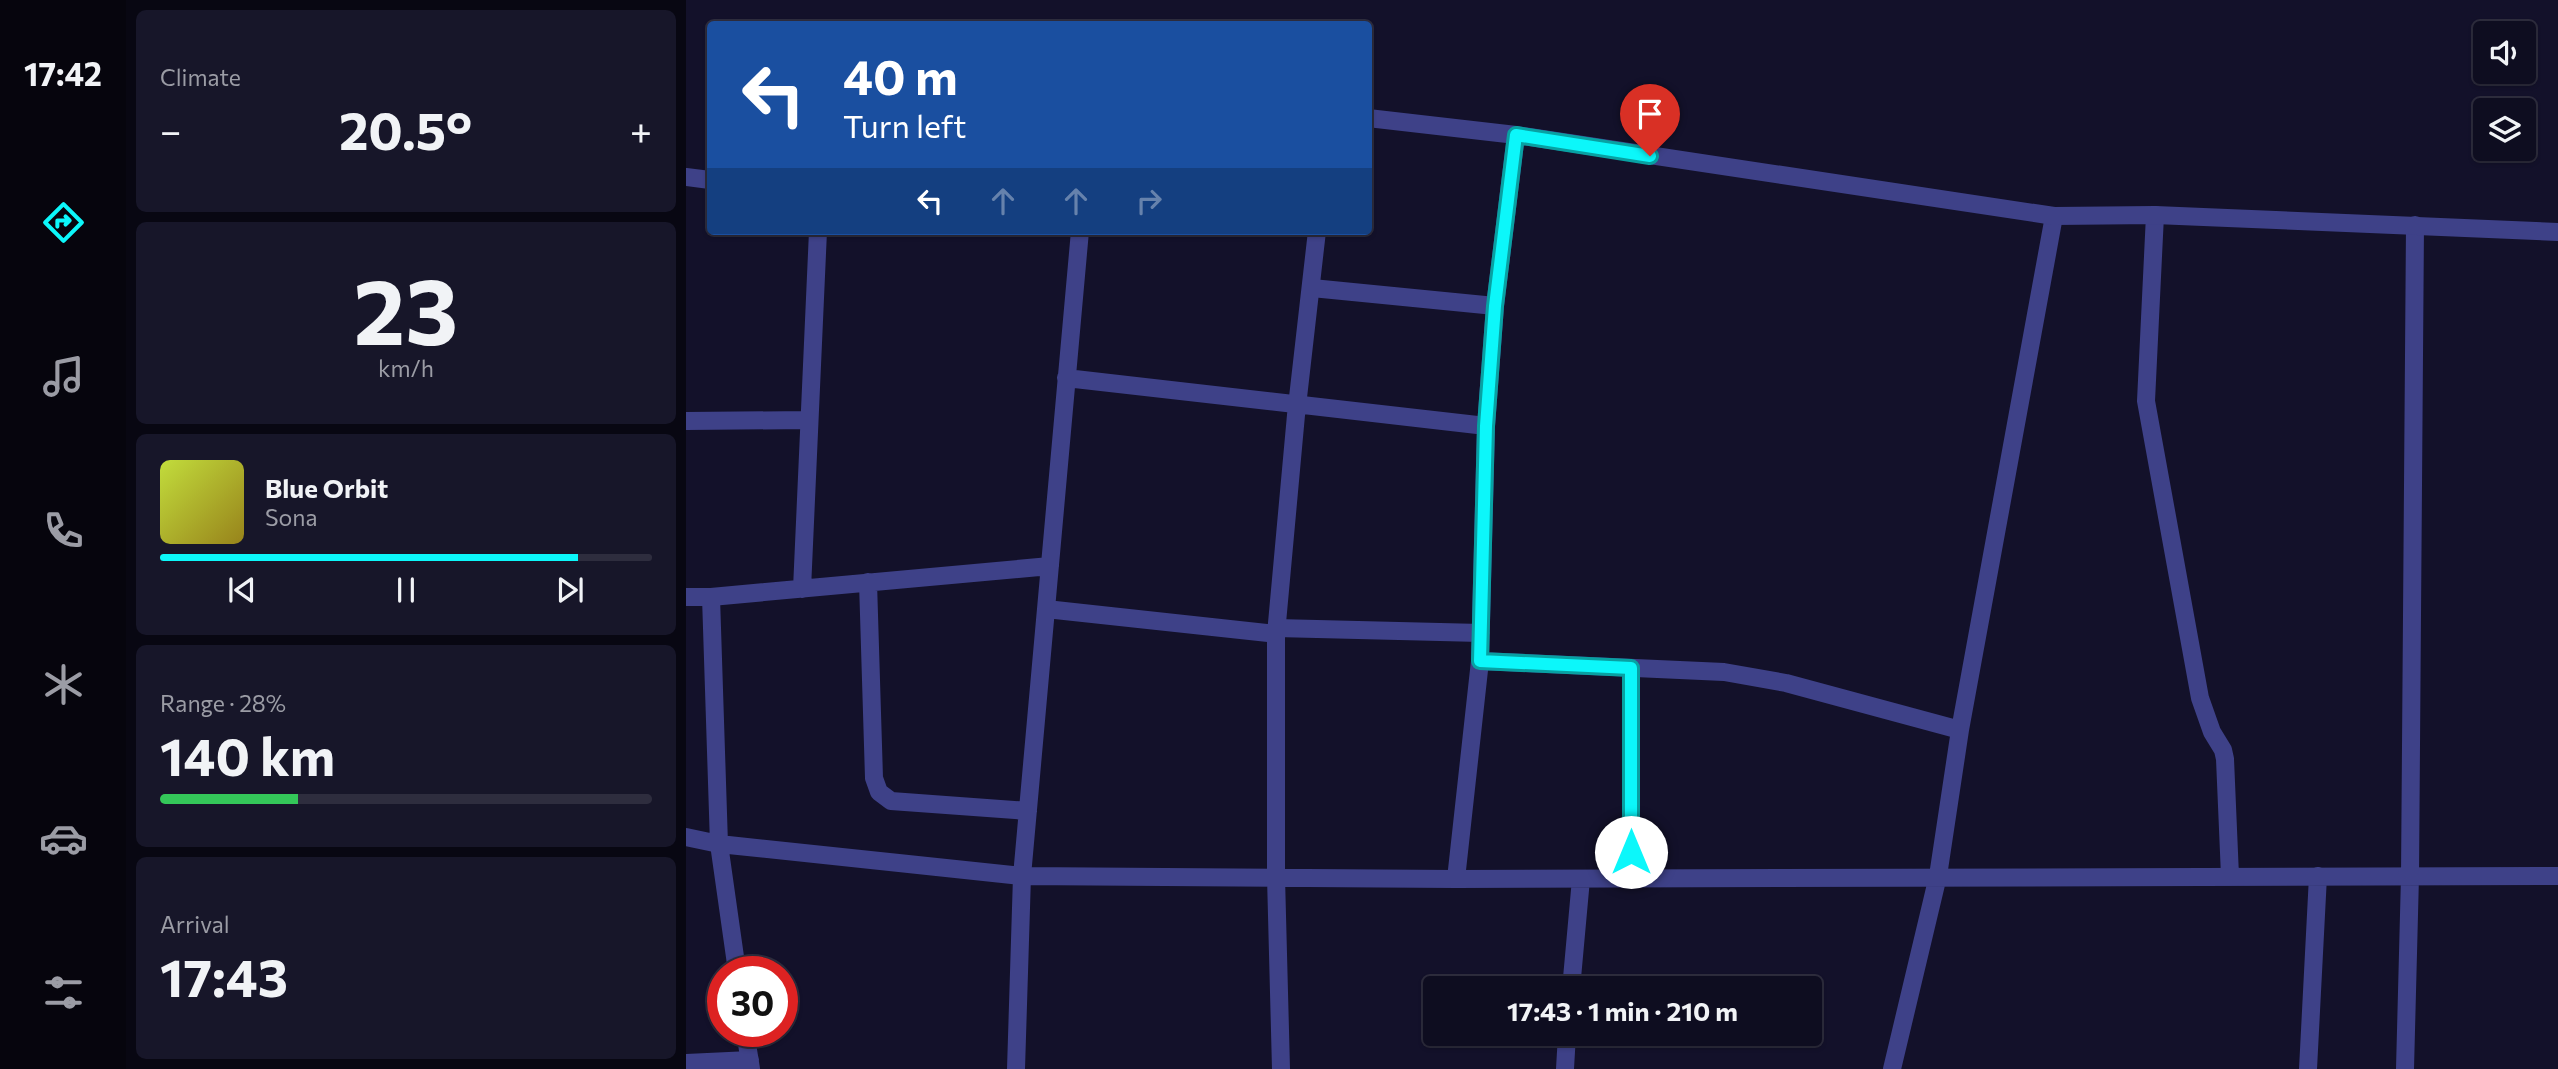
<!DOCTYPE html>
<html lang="en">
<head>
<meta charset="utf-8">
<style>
  body { margin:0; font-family:Commissioner,sans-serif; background:#171629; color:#f1f3f6; height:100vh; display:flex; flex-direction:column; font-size:26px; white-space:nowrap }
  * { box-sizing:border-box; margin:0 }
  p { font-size:23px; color:#9b9ca5 }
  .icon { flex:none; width:38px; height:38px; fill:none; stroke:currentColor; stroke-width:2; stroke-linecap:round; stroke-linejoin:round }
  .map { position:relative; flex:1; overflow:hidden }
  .side { display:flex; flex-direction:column; gap:10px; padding:10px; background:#080712; width:560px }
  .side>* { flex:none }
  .banner { position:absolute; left:21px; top:21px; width:665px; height:214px; border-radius:7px; box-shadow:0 2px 5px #0004,0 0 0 2px #2e2d3e; background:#1a4fa0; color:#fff; overflow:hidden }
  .controls { position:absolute; left:1787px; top:21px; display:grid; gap:14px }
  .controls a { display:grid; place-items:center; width:63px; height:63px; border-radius:7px; background:#0e0d20; box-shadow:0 2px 5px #0004,0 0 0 2px #2e2d3e; font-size:35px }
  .speed { position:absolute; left:21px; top:956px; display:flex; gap:14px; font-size:35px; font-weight:700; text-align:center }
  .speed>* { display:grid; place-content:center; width:91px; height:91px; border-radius:50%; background:#0e0d20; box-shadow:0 2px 5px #0004,0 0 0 2px #2e2d3e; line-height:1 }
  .speed .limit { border:10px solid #d22; background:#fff; color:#111 }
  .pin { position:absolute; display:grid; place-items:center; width:60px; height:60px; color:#fff; margin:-72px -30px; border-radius:50% 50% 50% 0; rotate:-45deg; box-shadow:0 0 7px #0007 }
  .pin .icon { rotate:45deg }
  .me { position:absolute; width:77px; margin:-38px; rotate:0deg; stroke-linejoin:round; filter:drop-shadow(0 0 5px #0008) }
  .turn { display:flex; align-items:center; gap:24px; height:147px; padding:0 21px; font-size:32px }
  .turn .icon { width:91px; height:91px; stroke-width:2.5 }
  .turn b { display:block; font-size:49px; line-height:60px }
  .lanes { display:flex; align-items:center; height:66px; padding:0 21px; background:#0003; justify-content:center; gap:35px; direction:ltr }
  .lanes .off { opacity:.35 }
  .big { font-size:52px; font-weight:700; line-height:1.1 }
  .side .tile { flex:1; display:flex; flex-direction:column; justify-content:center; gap:10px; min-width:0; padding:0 24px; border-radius:10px; background:#171629 }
  .side .dial { align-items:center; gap:0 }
  .dial b { font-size:91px; line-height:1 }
  .song { display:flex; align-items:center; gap:21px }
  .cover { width:84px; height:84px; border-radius:10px; background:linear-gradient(135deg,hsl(70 70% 55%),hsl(50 70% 35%)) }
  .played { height:7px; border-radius:4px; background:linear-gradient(90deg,#0cf7fa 85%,#2e2d3e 85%) }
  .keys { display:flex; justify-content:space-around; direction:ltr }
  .heat { display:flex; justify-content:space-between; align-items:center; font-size:38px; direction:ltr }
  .charge { height:10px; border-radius:5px; background:linear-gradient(90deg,#34c759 28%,#2e2d3e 0) }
  .trip { position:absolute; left:737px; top:976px; width:399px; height:70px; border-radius:7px; background:#0e0d20; box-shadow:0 2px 5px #0004,0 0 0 2px #2e2d3e; font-weight:700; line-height:70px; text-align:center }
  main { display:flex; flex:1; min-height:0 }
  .tabs { display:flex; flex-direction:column; width:126px; justify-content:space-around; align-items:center; background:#06050d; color:#9b9ca5 }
  .tabs .icon { width:49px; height:49px }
  .tabs .active { color:#0cf7fa }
  .tabs b { font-size:32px; color:#f1f3f6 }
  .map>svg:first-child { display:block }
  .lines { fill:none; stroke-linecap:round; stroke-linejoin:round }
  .minor { stroke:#3e4188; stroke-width:18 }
  .tertiary { stroke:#3e4188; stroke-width:18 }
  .route-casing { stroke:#08a1a2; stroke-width:18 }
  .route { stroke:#0cf7fa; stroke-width:12 }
</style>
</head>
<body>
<main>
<nav class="tabs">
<b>17:42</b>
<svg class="icon active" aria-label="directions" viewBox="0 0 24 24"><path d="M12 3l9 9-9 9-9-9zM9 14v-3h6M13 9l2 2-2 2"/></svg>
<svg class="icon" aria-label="music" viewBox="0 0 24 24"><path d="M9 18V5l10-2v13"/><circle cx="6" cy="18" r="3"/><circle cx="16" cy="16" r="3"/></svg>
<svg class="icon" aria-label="phone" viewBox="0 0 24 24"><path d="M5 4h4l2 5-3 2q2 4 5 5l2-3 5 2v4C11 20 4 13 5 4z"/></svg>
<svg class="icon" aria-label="climate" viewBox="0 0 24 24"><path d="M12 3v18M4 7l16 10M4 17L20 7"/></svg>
<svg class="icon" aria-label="car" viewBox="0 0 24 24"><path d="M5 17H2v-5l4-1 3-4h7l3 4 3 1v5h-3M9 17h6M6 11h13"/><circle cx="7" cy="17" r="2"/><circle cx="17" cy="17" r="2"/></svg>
<svg class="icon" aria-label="filters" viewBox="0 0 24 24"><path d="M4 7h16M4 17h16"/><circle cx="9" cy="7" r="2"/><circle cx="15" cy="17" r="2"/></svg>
</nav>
<section class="side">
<div class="tile"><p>Climate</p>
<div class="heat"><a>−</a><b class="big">20.5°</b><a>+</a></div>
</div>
<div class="tile dial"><b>23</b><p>km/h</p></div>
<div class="tile">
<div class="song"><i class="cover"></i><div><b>Blue Orbit</b><p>Sona</p></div></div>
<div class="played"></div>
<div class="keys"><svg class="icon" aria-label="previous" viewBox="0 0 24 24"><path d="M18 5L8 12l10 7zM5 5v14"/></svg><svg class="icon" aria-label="pause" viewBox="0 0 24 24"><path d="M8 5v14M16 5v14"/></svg><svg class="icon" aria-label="next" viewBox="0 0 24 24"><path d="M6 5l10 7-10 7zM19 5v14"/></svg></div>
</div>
<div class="tile"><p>Range · 28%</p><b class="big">140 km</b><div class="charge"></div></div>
<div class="tile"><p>Arrival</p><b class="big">17:43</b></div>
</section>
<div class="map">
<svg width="1872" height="1069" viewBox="0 0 1872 1069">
  <rect width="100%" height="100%" fill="#13112a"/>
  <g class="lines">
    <!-- minor -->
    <path class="minor" d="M1469 215 1460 401 1514 698 1526 732 1537 750 1539 759 1544 876
      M626 288 809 306
      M380 378 800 426
      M0 421 122 420
      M182 582 188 778 193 792 205 801 342 811
      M116 589 132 231
      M0 597H25L364 566
      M25 597 33 844 51 971
      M360 609 590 634
      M590 628 795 633
      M794 661 1038 672 1100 683 1274 730
      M945 668V878
      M0 837 33 844 336 876 770 879 1872 876
      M770 879 794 661 800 426 809 306 830 135
      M885 989 895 879
      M59 1031 65 1069
      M0 1063 64 1060
      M330 1069 336 876 394 231
      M595 1069 590 877V634L610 415 631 231
      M879 1069 881 1034
      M1206 1069 1252 876 1274 730 1368 216
      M1622 1069 1632 876
      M1719 1069 1724 876 1729 225"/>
    <!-- tertiary -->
    <path class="tertiary" d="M682 118 830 135 1368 216 1469 215 1872 232
      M0 177 24 180"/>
  </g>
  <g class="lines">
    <defs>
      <path id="route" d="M945 852V668L794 661 800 426 809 306 830 135 964 156"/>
    </defs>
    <!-- route casing -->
    <use href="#route" class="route-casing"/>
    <!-- route -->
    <use href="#route" class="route"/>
  </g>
</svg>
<div class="controls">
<a><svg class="icon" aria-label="sound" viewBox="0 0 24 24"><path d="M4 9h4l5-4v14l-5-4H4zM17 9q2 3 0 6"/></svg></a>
<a><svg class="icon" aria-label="layers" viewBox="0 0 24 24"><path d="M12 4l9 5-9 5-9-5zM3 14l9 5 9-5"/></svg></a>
</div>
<div class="speed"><div class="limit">30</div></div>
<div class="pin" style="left:964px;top:156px;background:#d93025"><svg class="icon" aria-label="arrive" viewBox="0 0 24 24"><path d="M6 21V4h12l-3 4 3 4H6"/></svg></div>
<svg class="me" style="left:945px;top:852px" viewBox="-20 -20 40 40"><circle r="19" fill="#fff"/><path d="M0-13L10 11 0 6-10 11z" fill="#0cf7fa"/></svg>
<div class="trip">17:43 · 1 min · 210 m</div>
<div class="banner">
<div class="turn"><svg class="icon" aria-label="left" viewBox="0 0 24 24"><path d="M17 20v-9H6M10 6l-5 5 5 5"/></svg><div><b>40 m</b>Turn left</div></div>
<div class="lanes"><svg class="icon" aria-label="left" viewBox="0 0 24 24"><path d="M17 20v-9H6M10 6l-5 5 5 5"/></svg><svg class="icon off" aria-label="ahead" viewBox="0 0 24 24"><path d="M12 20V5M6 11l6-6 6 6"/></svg><svg class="icon off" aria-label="ahead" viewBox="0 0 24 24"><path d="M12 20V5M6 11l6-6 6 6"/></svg><svg class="icon off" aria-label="right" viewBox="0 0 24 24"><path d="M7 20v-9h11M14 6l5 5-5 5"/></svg></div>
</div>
</div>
</main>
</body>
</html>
